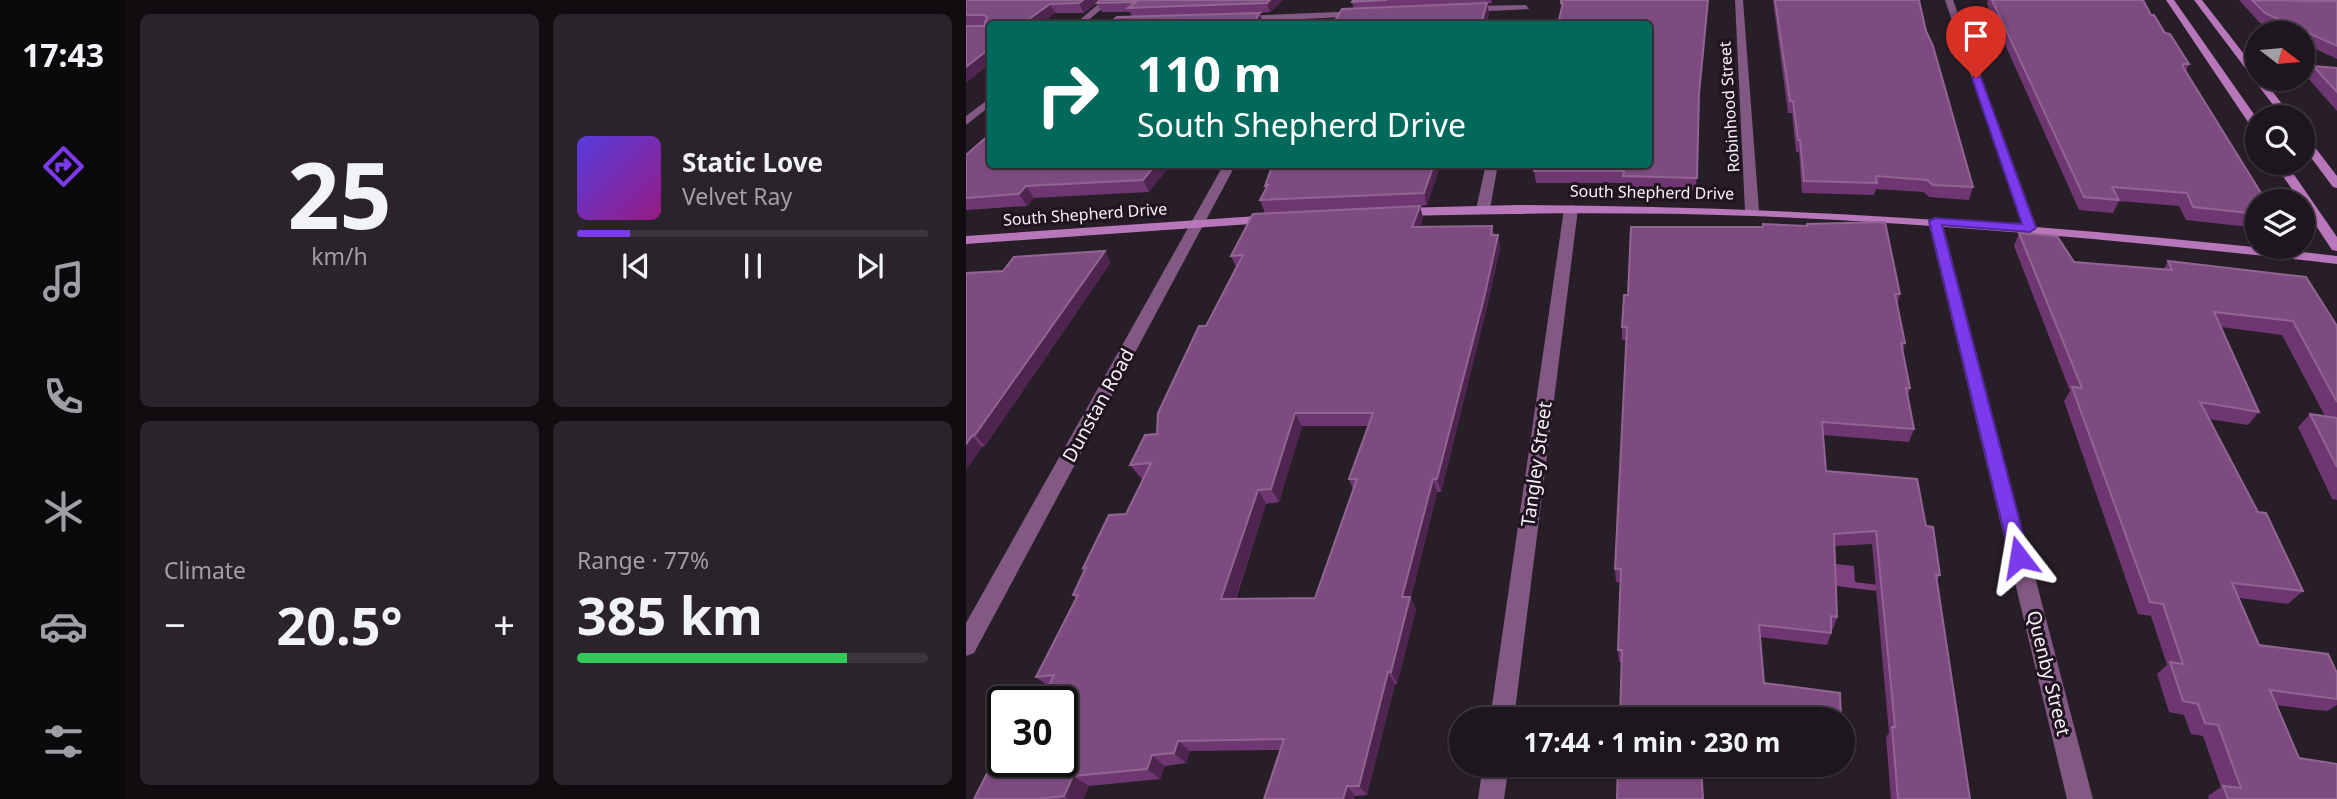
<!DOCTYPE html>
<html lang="en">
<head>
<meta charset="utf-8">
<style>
  body { margin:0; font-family:"Noto Sans",sans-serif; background:#2b232b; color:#f1f3f6; height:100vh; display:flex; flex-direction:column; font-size:26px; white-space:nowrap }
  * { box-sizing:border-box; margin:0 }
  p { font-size:23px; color:#a19fa4 }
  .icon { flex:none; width:38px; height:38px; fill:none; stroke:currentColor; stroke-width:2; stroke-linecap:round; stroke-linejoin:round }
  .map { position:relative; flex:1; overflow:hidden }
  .panel { display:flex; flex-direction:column; gap:14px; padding:14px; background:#100c10; width:840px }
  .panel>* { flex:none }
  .hud { position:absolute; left:21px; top:21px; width:665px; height:147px; border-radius:7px; box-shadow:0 2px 5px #0004,0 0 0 2px #3c353c; background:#00695c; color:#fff; overflow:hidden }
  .needle { width:46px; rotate:106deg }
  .fabs { position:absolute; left:1279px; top:21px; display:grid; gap:14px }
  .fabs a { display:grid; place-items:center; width:70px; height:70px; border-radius:50%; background:#1e161e; box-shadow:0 2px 5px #0004,0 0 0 2px #3c353c; font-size:35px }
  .speed { position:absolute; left:21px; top:686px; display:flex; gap:14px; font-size:35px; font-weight:700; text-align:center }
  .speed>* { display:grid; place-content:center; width:91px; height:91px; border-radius:50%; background:#1e161e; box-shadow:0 2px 5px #0004,0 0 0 2px #3c353c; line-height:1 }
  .speed .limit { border:4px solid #111; border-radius:10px; background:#fff; color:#111 }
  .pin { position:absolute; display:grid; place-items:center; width:60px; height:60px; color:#fff; margin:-72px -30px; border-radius:50% 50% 50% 0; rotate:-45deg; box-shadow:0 0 7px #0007 }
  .pin .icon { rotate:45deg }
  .me { position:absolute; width:77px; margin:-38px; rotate:346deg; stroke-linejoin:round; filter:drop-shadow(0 0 5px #0008) }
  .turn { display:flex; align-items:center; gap:24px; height:147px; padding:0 35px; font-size:32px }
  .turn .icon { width:91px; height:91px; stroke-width:2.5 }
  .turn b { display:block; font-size:49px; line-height:60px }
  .big { font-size:52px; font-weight:700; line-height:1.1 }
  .panel .widget { flex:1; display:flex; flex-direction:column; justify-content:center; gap:10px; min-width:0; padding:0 24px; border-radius:10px; background:#2b232b }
  .panel .dial { align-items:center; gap:0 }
  .dial b { font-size:91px; line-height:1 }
  .song { display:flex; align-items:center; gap:21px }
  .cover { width:84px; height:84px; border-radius:10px; background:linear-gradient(135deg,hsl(250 70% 55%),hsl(310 70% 35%)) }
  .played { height:7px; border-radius:4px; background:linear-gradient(90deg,#7c3aed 15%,#3c353c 15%) }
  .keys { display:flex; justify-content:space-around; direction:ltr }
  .heat { display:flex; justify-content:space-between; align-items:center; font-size:38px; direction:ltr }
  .charge { height:10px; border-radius:5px; background:linear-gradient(90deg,#34c759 77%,#3c353c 0) }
  .panel .tiles { flex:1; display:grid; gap:14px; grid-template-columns:repeat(2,1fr) }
  .trip { position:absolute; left:483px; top:707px; width:406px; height:70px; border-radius:35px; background:#1e161e; box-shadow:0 2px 5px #0004,0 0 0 2px #3c353c; font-weight:700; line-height:70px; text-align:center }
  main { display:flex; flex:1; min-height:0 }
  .tabs { display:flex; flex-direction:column; width:126px; justify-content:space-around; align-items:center; background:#0c090c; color:#a19fa4 }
  .tabs .icon { width:49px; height:49px }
  .tabs .active { color:#7c3aed }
  .tabs b { font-size:32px; color:#f1f3f6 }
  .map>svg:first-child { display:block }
  .water { fill:#7d407f }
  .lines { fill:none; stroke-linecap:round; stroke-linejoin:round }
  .street { fill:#825983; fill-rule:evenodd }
  .secondary { fill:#b977bb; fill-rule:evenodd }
  .wall { fill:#6f3771; fill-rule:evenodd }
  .shaded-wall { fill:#4d254e }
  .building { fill:#7e4b80; stroke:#916592; stroke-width:2; fill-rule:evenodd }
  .route { fill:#7c3aed; stroke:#51269a; stroke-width:2 }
  .labels { text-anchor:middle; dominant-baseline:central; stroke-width:6; stroke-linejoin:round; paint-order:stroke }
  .far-street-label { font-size:16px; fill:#f8f1f8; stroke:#1f141f }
  .street-label { font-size:19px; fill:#f8f1f8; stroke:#1f141f }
</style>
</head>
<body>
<main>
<nav class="tabs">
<b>17:43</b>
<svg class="icon active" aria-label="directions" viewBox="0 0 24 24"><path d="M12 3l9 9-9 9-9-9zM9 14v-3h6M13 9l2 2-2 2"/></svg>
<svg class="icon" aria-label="music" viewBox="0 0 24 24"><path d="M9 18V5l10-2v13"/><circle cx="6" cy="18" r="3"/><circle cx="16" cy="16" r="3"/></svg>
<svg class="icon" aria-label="phone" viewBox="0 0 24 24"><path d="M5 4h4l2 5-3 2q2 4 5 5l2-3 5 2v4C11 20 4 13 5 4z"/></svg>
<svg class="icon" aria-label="climate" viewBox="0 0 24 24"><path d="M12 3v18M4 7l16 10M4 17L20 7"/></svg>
<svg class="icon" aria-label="car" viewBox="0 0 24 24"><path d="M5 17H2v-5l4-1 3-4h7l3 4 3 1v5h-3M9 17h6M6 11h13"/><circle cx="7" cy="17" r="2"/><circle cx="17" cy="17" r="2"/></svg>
<svg class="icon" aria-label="filters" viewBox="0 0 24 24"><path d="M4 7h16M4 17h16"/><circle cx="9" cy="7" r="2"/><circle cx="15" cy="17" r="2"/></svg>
</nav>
<section class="panel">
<div class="tiles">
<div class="widget dial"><b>25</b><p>km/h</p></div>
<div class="widget">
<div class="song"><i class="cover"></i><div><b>Static Love</b><p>Velvet Ray</p></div></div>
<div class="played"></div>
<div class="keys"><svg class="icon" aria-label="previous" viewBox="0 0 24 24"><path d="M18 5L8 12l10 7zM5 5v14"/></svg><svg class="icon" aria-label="pause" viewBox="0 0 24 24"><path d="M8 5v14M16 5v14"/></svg><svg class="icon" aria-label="next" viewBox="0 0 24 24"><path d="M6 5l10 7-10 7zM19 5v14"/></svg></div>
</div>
<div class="widget"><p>Climate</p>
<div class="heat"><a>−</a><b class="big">20.5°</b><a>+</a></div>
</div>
<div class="widget"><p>Range · 77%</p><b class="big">385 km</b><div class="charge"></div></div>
</div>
</section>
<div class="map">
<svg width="1371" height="799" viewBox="0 0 1371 799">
  <rect width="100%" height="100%" fill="#281e28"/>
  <!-- water -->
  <path class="water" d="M853 562 888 566 889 582 943 589 944 595 854 584Z"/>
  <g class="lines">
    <!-- street -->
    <path class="street" d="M137 0H146L118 24H109Z
      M769 0H777L793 211 786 215 779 211Z
      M979 0H987L1071 228 1069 231 1064 232 1057 228Z
      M560 5 563 9 501 12 497 9 501 6Z
      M396 11 399 16 274 22 270 19 274 16Z
      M24 98V106L0 125V116Z
      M258 164H270L8 653 0 656V623Z
      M520 164H532L524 209 517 213 510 209Z
      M605 205 612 209 548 719H524L598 209Z
      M969 217 976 221 1127 799H1101L962 221Z
      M517 765H543L538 799H512Z"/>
    <!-- secondary -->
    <path class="secondary" d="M1200 0H1208L1292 120V132L1288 131Z
      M1228 0H1236L1292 72V79H1297L1326 117H1316Z
      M1337 136 1341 137 1371 176V188L1367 187 1337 147Z
      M1308 163H1320L1371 237V251L1366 250 1337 206V201H1334Z
      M551 205C826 206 1098 225 1371 256V264C1177 242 982 224 787 216 669 212 551 213 433 216L426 212 433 208Z
      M307 215 314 219 312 222 0 244V236Z"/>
  </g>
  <!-- wall -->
  <path class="wall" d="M0 0H134L118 13H89L18 26 19 25H0Z
    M134 0H317L304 12 276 14 297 23 296 24H143L166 17 164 12H136L131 3Z
    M387 0H525L526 3 474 5 521 3 523 13 520 24H367L388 9 386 2Z
    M595 0 733 102 730 190 657 188V183H570L568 171 595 12Z
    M807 0H953L960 31 1007 187 1003 200 963 197 958 192 910 189 908 195 836 193 833 152H830L826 113H822Z
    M1022 0H1177L1185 15 1223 64 1220 71 1292 201V228L1220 220 1213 206 1153 201 1147 213 1113 210 1021 4Z
    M1273 0H1371V59L1337 43V33H1316L1294 23Z
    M1347 66 1371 68V111L1340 76Z
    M0 155 24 164H205L183 192 68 198 61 206 0 210Z
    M475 164 461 205 454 206 457 218 454 227 526 226 528 235H532L534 248 520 311 475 492H471L445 598 450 610 431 684H429L401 795 389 796 388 799H298L315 750 224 751 220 763 199 766 194 779 123 786 117 799H8L96 761 82 686 70 677 110 599 107 595 119 570 117 568 160 514 178 478H175L164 465 191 434 240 326 270 267 265 256 299 213 294 200 300 189 299 186ZM336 426H402L383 479 387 489 349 598 270 599 300 504 313 502Z
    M841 224 934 294 931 304 939 343 937 352 944 388 942 395 948 429 943 442 857 435 860 471 960 526 974 575 971 581 1004 799H925L920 737 923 733 906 544 869 546 871 617 867 629H865V633L861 645 794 637 798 683 875 719 653 662 652 650 654 582H650L649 569 660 340H656V327L662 295 840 226Z
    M1053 233 1108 262 1198 269 1202 261 1371 326V500L1366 499 1332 427 1344 414 1359 416 1316 335 1255 327 1293 412 1282 425 1242 419 1292 512 1337 591 1322 604 1273 598 1293 645 1371 673V705L1361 711 1340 709 1310 705 1333 758 1371 799H1243L1242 796 1255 787 1237 736 1225 734 1218 715 1203 712 1191 674 1201 665 1185 616 1172 614 1098 401 1104 391 1048 246Z
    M145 262 19 446 16 447 0 470V273Z"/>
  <!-- shaded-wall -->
  <path class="shaded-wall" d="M117 0H134L118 13 113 3Z
    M304 0H317L304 12 301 3Z
    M521 3 523 13 520 24H515Z
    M84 4 89 13 75 24H56Z
    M294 13 297 23 296 24H286Z
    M24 48V64L0 83V67Z
    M190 164H205L183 192 177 180Z
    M468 164H475L461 205 458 193Z
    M60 186 68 198 61 206 53 194Z
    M454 206 457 218 450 240 446 227Z
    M532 235 534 248 520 311 475 492 471 479Z
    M139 251 145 262 19 446 9 435Z
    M329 413 336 426 313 502 305 489Z
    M6 436 16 447 0 470V444Z
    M467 479 471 492 445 598 450 610 431 684 425 672 436 597Z
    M292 490 300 504 265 612 255 599Z
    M422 672 429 684 401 795 393 786Z
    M212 741 224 751 220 763 208 753Z
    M186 755 199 766 194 779 181 769Z
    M107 776 123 786 117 799H103L98 796Z
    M381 786 389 796 388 799H377Z"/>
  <!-- building -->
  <path class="building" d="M0 0H117L113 3 84 4 56 24H24V48L0 67V26H18L21 17 18 15H0Z
    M134 0H304L301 3 162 8 170 2 131 3Z
    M387 0H421L386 2Z
    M595 0H742L733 94 731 178 657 176 658 171H568L569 164H682V24H592L597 3H595Z
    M809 0H953L960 31 967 46 1007 187 967 185 961 180 910 176 911 183 838 181 834 140H832L827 101H824Z
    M1026 0H1177L1185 15H1188L1199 33 1204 34 1223 64H1217V67L1300 201H1292V214L1227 207 1221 193 1146 187 1153 200 1118 197Z
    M1286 0 1371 1V46L1299 13Z
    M521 3 515 24H367L376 9Z
    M294 13 286 24H143L151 17Z
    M1347 66 1371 68V92Z
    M24 134V164H190L177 180 60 186 53 194 0 198V155Z
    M307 164H468L458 193 294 200 302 185 299 186Z
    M454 206 446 227 526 226 525 235H532L518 298 471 479H467L436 597H444L425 672H422L393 786H381L377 799H298L318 739 212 741 208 753 186 755 181 769 107 776 98 796 73 799H8L37 742V761H96V702H75L88 675 70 677 112 595H107L120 567 117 568 143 515 160 514 185 463 164 465 179 435 191 434 192 413 233 326H240L277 255 265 256 287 214ZM329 413H407L383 479H391L349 598 255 599 292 490 305 489Z
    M919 222 934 294H929L939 343H935L944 388H940L948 429 856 422 860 471 951 479 960 526 967 527 974 575H970L1004 799H932L926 727H929L910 531 868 534 871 617 865 616V633L793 625 798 683 874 693 875 719H654L656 650H652L655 569H649L661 327H656L658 295H662L665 227H797V224L841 226V224Z
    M1053 233 1091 236 1108 262 1206 270 1202 261 1340 277 1371 326V402L1327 321 1248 312 1293 412 1234 402 1292 512 1300 513 1337 591 1266 583 1293 645 1362 654 1371 673V699L1304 690 1333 758 1371 764V799H1262L1257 786 1275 788 1252 725 1239 723 1232 704 1217 701 1204 662 1217 664 1197 604 1184 602 1106 387 1116 388Z
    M139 251 9 435 6 436 0 444V273L37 271 48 257Z
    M1344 414 1371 418V467Z
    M652 765H735L737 799H651Z"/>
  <!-- route -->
  <path class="route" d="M1010 75 1015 78 1070 228 1064 232 976 225 1063 557 1060 563 1053 565 1047 563 1044 557 963 221 969 218 1056 224 1006 78Z"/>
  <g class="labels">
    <!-- far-street labels -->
    <g class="far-street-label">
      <text transform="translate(763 107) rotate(-94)">Robinhood Street</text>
      <text transform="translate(686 192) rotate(1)">South Shepherd Drive</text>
      <text transform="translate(119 214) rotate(-4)">South Shepherd Drive</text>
    </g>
    <!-- street labels -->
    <g class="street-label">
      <text transform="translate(132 405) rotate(-61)">Dunstan Road</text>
      <text transform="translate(570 464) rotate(-82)">Tangley Street</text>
      <text transform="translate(1083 673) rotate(76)">Quenby Street</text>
    </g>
  </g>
</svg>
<div class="fabs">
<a><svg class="needle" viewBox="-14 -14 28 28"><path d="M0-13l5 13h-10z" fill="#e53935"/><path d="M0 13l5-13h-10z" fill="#a19fa4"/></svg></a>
<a><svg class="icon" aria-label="search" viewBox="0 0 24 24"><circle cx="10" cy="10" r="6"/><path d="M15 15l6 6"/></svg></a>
<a><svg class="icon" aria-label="layers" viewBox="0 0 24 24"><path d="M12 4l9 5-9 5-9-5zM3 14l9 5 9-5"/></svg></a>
</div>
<div class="speed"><div class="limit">30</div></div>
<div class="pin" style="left:1010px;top:78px;background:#d93025"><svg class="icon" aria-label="arrive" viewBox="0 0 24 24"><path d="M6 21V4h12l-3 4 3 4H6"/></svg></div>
<svg class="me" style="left:1053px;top:557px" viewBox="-20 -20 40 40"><path d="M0-17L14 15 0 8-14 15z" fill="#7c3aed" stroke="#fff" stroke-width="4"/></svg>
<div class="trip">17:44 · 1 min · 230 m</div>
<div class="hud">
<div class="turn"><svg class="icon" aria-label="right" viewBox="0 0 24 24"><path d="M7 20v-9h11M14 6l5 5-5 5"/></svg><div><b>110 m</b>South Shepherd Drive</div></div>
</div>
</div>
</main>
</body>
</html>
